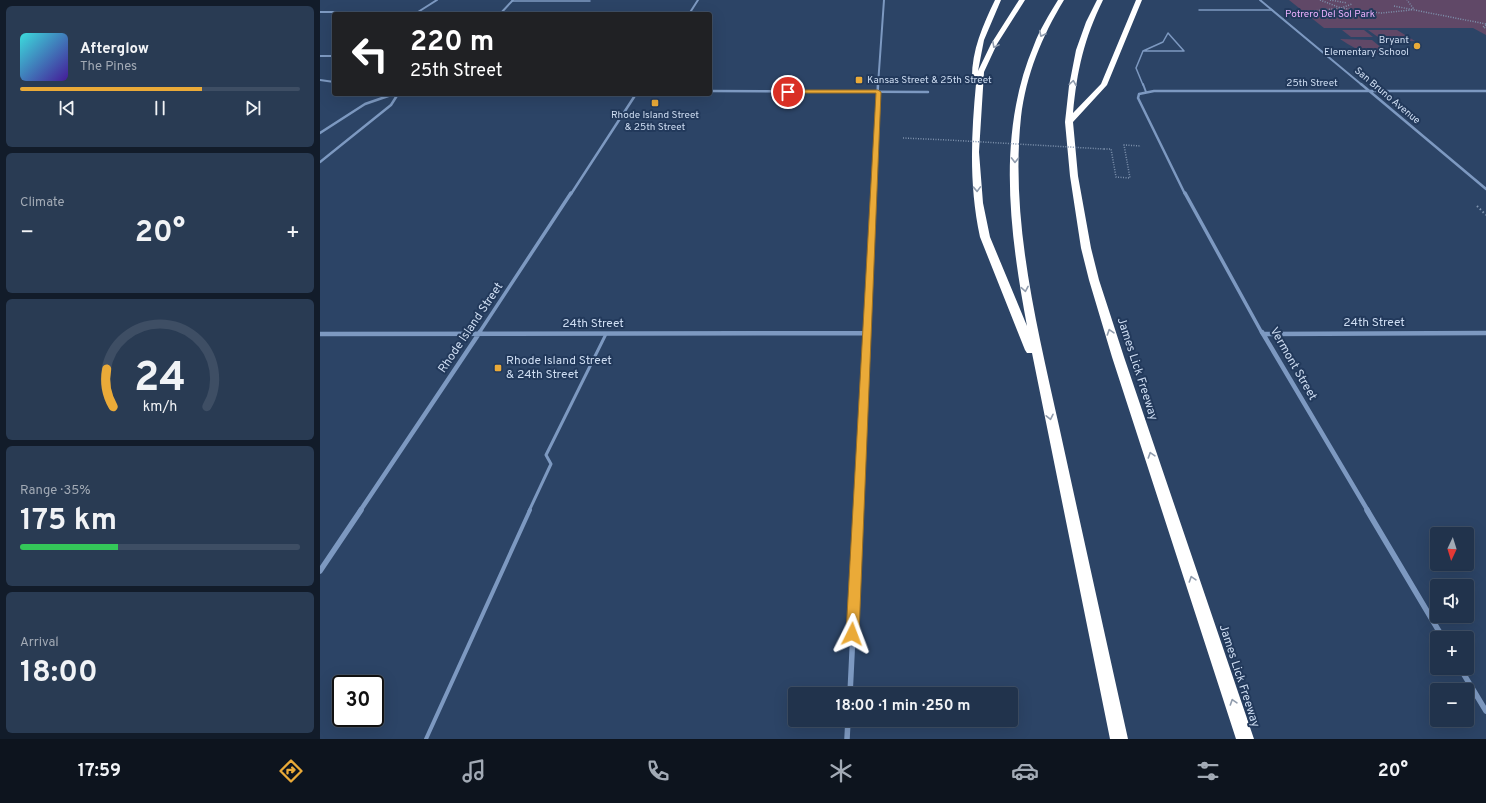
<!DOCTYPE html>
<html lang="en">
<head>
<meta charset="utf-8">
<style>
  body { margin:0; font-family:Overpass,sans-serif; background:#293b53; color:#f1f3f6; height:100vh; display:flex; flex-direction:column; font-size:15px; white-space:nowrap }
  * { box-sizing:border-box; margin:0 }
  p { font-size:13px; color:#a2aab5 }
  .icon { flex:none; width:22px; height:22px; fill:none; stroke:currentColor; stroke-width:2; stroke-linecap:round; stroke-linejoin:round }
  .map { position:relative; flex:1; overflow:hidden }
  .drawer { display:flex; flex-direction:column; gap:6px; padding:6px; background:#121c2a; width:320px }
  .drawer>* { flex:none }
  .top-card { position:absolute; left:12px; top:12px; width:380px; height:84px; border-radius:4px; box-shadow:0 4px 16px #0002,0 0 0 1px #3e4e64; background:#202124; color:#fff; overflow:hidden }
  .needle { width:26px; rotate:184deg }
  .controls { position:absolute; left:1110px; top:527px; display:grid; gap:8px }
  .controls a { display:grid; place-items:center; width:44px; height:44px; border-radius:4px; background:#21334c; box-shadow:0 4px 16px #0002,0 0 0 1px #3e4e64; font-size:20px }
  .speed { position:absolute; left:12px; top:675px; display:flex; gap:8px; font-size:20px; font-weight:700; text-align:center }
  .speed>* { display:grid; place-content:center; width:52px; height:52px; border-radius:50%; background:#21334c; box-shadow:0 4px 16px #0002,0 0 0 1px #3e4e64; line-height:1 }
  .speed .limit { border:2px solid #111; border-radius:6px; background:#fff; color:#111 }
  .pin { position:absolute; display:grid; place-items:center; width:34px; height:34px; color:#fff; margin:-17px; border:2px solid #fff; border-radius:50%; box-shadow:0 1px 4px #0007 }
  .me { position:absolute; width:44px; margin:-22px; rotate:3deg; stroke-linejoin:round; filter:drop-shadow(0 0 3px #0008) }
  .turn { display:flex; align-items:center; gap:14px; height:84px; padding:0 12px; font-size:18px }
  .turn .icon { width:52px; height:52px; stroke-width:2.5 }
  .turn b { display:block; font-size:28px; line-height:34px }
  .big { font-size:30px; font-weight:700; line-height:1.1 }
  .drawer .card { flex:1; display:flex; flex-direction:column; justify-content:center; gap:6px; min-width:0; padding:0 14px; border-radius:6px; background:#293b53 }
  .drawer .dial { align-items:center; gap:0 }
  .dial svg { height:104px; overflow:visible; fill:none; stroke:#3e4e64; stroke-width:7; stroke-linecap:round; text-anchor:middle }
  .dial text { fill:#f1f3f6; stroke:none }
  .song { display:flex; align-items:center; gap:12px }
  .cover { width:48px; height:48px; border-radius:6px; background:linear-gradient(135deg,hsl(180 70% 55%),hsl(260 70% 35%)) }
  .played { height:4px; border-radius:2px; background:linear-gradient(90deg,#eaaa38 65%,#3e4e64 65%) }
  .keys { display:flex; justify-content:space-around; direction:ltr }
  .heat { display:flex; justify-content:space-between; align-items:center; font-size:22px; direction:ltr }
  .charge { height:6px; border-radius:3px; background:linear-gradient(90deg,#34c759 35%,#3e4e64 0) }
  .trip { position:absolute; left:468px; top:687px; width:230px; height:40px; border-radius:4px; background:#21334c; box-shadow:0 4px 16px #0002,0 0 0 1px #3e4e64; font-weight:700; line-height:40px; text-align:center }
  .menu { display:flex; height:64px; justify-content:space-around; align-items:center; background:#0d141e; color:#a2aab5 }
  .menu .icon { width:28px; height:28px }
  .menu .active { color:#eaaa38 }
  .menu b { font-size:18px; color:#f1f3f6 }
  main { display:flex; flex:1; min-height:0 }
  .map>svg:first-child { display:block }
  .green { fill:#604867 }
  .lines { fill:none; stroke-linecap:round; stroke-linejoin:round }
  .path-far1 { stroke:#7f93ae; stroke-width:1.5; stroke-dasharray:1 1.5; stroke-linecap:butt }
  .path { stroke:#7f93ae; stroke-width:2; stroke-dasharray:1.5 2.5; stroke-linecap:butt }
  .lane-far3 { stroke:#7d99c1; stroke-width:1.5 }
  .lane-far2 { stroke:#7d99c1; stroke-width:2 }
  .lane-far1 { stroke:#7d99c1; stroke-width:3 }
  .lane { stroke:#7d99c1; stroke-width:4 }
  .street-far4 { stroke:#7d99c1; stroke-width:2 }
  .street-far3 { stroke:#7d99c1; stroke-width:2.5 }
  .street-far2 { stroke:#7d99c1; stroke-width:3.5 }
  .street-far1 { stroke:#7d99c1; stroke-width:4.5 }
  .street { stroke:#7d99c1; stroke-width:5.5 }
  .highway { fill:#fff; fill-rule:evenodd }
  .path-bridge { stroke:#7f93ae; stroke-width:1.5; stroke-dasharray:1 1.5; stroke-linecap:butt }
  .oneway { stroke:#909cad }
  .route { fill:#eaaa38; stroke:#986e24 }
  .poi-dot { fill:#eaaa38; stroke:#22395b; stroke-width:1.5 }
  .labels { text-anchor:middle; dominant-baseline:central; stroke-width:4; stroke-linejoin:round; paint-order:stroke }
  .far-park-label { font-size:10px; fill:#e8aefb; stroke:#22395b }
  .far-poi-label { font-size:10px; fill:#cddcf1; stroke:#22395b; text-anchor:end }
  .far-street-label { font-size:10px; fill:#cddcf1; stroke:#22395b }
  .street-label { font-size:12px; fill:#cddcf1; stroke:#22395b }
  .poi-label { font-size:12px; fill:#cddcf1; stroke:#22395b; text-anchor:start }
</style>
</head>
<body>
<main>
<section class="drawer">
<div class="card">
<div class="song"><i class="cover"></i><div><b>Afterglow</b><p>The Pines</p></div></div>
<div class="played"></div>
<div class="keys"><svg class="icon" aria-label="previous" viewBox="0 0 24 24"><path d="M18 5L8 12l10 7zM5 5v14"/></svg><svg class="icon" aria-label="pause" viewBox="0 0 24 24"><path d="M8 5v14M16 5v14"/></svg><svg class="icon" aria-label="next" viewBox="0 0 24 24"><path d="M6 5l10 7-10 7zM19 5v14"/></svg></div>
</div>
<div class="card"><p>Climate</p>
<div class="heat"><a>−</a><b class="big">20°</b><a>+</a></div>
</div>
<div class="card dial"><svg viewBox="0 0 100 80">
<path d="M14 69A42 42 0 1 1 86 69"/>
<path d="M14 69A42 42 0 0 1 9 40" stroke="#eaaa38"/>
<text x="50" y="56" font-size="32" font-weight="700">24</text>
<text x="50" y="72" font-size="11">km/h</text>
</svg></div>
<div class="card"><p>Range · 35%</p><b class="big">175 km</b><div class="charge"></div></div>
<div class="card"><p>Arrival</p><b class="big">18:00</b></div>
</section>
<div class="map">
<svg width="1166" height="739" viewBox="0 0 1166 739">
  <rect width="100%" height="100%" fill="#2c4466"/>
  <!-- green -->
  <path class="green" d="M969 0H1166V35L1153 28H1004Z
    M1022 30H1044L1053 37H1031Z
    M1048 30H1077L1095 41 1065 42Z
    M1020 39 1052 40 1064 50C1050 59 1032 47 1020 39Z"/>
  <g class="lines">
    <!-- path-far1 -->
    <path class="path-far1" d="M1000 0 1021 8 1032 4
      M1010 0 1027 3
      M1074 6 1166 24
      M984 12 1021 8 1061 13 1091 10 1093 8 1087 0
      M1166 25 1163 27 1166 28
      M583 138 628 140
      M784 149H791L796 177 810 178 804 145 821 146"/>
    <!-- path -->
    <path class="path" d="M1157 206 1166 215"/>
    <!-- lane-far3 -->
    <path class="lane-far3" d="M192 1H270
      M879 10H952
      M848 33 864 51H823L843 42Z
      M823 51 816 68 823 85"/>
    <!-- lane-far2 -->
    <path class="lane-far2" d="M823 84 826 92"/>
    <!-- lane-far1 -->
    <path class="lane-far1" d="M209 511 231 464 226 455 286 334"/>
    <!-- lane -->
    <path class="lane" d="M106 739 210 510"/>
    <!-- street-far4 -->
    <path class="street-far4" d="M940 0 1042 85
      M0 12H98L117 0
      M180 14 193 0
      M369 14 378 0
      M0 56H14
      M0 80 14 82
      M558 85 564 0"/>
    <!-- street-far3 -->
    <path class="street-far3" d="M1041 84 1166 189
      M390 91 608 92
      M0 133 45 104 74 94
      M0 162 71 105 78 94
      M251 194 316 94
      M553 194 558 84
      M865 194 818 98 819 94 834 91H1166"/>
    <!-- street-far2 -->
    <path class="street-far2" d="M865 193 942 333
      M159 333 251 193
      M402 333H547
      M547 333 553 193
      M1107 333H1166"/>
    <!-- street-far1 -->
    <path class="street-far1" d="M942 332 1048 511
      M0 334 547 333
      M943 334 1166 333
      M40 511 160 332
      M538 511 547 332"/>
    <!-- street -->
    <path class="street" d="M1047 510 1123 638
      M0 571 41 510
      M1140 668 1166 711
      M530 694 539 510
      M527 739 528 720"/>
    <!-- highway -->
    <path class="highway" d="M675 0H681L664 40 658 71 671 44 699 0H705L677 44 664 72 659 152 663 203 670 237 707 326C690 234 676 134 714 45 720 29 729 15 738 0H744C722 36 706 75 701 117 690 221 717 326 739 426 762 531 785 635 808 739H790L712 353H707L705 350 660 237C649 186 651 136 656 84L652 82C651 52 662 27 675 0Z
      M777 0H783C764 39 757 70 753 113L781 84 816 0H822L787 85 753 122 758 176 771 248 779 280 804 357 934 739H916L792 357 769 280 761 248 750 176 745 122 749 86 756 50 766 22Z"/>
    <!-- path-bridge -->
    <path class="path-bridge" d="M628 140 784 149"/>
  </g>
  <!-- one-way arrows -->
  <defs><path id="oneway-chevron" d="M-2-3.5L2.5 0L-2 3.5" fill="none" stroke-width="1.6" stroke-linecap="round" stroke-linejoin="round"/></defs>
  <g class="oneway">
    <use href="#oneway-chevron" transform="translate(722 34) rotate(116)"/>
    <use href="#oneway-chevron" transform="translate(675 45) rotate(118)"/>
    <use href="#oneway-chevron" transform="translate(753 83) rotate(-81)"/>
    <use href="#oneway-chevron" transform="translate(695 160) rotate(91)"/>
    <use href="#oneway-chevron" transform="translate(657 189) rotate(88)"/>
    <use href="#oneway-chevron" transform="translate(705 289) rotate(80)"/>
    <use href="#oneway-chevron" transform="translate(790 332) rotate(-108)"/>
    <use href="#oneway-chevron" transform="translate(730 417) rotate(78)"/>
    <use href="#oneway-chevron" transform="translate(831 455) rotate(-108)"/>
    <use href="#oneway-chevron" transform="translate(872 579) rotate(-108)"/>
    <use href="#oneway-chevron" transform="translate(913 702) rotate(-108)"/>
  </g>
  <!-- route -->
  <path class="route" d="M466 90H558L561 92 539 634 537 638 532 639 528 638 526 634 556 93H468L466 92Z"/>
  <!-- markers -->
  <g class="poi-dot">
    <circle cx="1097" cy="46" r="4"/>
    <rect x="535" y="76" width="8" height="8" rx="2"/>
    <rect x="331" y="99" width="8" height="8" rx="2"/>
    <rect x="174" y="364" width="8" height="8" rx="2"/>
  </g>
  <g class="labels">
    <!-- far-park labels -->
    <g class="far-park-label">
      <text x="1010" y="14">Potrero Del Sol Park</text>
    </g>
    <!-- far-poi labels -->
    <g class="far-poi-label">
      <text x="1089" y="40">Bryant<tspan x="1089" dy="12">Elementary School</tspan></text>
      <text x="547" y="80" text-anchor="start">Kansas Street &amp; 25th Street</text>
      <text x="335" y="115" text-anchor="middle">Rhode Island Street<tspan x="335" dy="12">&amp; 25th Street</tspan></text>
    </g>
    <!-- far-street labels -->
    <g class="far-street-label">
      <text x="992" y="83">25th Street</text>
      <text transform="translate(1067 96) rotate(40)">San Bruno Avenue</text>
    </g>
    <!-- street labels -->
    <g class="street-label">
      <text x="1054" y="323">24th Street</text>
      <text x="273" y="324">24th Street</text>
      <text transform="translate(151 328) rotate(-56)">Rhode Island Street</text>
      <text transform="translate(973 364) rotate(60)">Vermont Street</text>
      <text transform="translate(817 369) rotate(72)">James Lick Freeway</text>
      <text transform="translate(919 676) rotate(72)">James Lick Freeway</text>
    </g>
    <!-- poi labels -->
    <g class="poi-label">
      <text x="186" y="361">Rhode Island Street<tspan x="186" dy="14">&amp; 24th Street</tspan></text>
    </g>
  </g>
</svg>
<div class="controls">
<a><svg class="needle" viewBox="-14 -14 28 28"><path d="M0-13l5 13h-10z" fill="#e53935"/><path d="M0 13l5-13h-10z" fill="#a2aab5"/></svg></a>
<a><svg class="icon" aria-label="sound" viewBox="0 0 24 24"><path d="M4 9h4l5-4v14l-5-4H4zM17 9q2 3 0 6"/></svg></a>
<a>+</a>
<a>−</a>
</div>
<div class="speed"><div class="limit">30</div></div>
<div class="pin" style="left:468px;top:92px;background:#d93025"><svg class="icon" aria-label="arrive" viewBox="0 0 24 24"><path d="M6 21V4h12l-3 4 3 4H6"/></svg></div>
<svg class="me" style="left:532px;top:634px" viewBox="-20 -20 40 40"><path d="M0-17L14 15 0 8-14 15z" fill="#eaaa38" stroke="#fff" stroke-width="4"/></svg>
<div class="trip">18:00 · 1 min · 250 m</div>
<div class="top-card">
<div class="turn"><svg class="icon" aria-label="left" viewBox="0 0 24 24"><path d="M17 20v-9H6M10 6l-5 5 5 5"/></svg><div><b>220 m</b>25th Street</div></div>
</div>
</div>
</main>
<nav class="menu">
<b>17:59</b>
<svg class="icon active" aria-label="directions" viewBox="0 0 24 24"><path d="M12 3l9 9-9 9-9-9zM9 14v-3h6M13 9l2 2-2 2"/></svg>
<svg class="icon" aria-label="music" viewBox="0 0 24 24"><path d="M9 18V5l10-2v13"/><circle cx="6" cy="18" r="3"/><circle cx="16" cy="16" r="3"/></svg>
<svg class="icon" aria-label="phone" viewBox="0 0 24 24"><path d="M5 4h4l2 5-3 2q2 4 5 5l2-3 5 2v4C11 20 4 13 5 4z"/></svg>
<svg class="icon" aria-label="climate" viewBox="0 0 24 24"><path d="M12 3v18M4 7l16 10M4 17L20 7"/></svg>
<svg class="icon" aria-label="car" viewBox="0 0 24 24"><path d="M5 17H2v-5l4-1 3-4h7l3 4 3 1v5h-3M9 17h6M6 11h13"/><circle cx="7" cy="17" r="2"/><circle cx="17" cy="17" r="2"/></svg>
<svg class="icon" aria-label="filters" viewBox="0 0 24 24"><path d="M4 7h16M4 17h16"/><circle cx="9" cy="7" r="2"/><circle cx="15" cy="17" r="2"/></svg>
<b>20°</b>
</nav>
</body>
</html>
